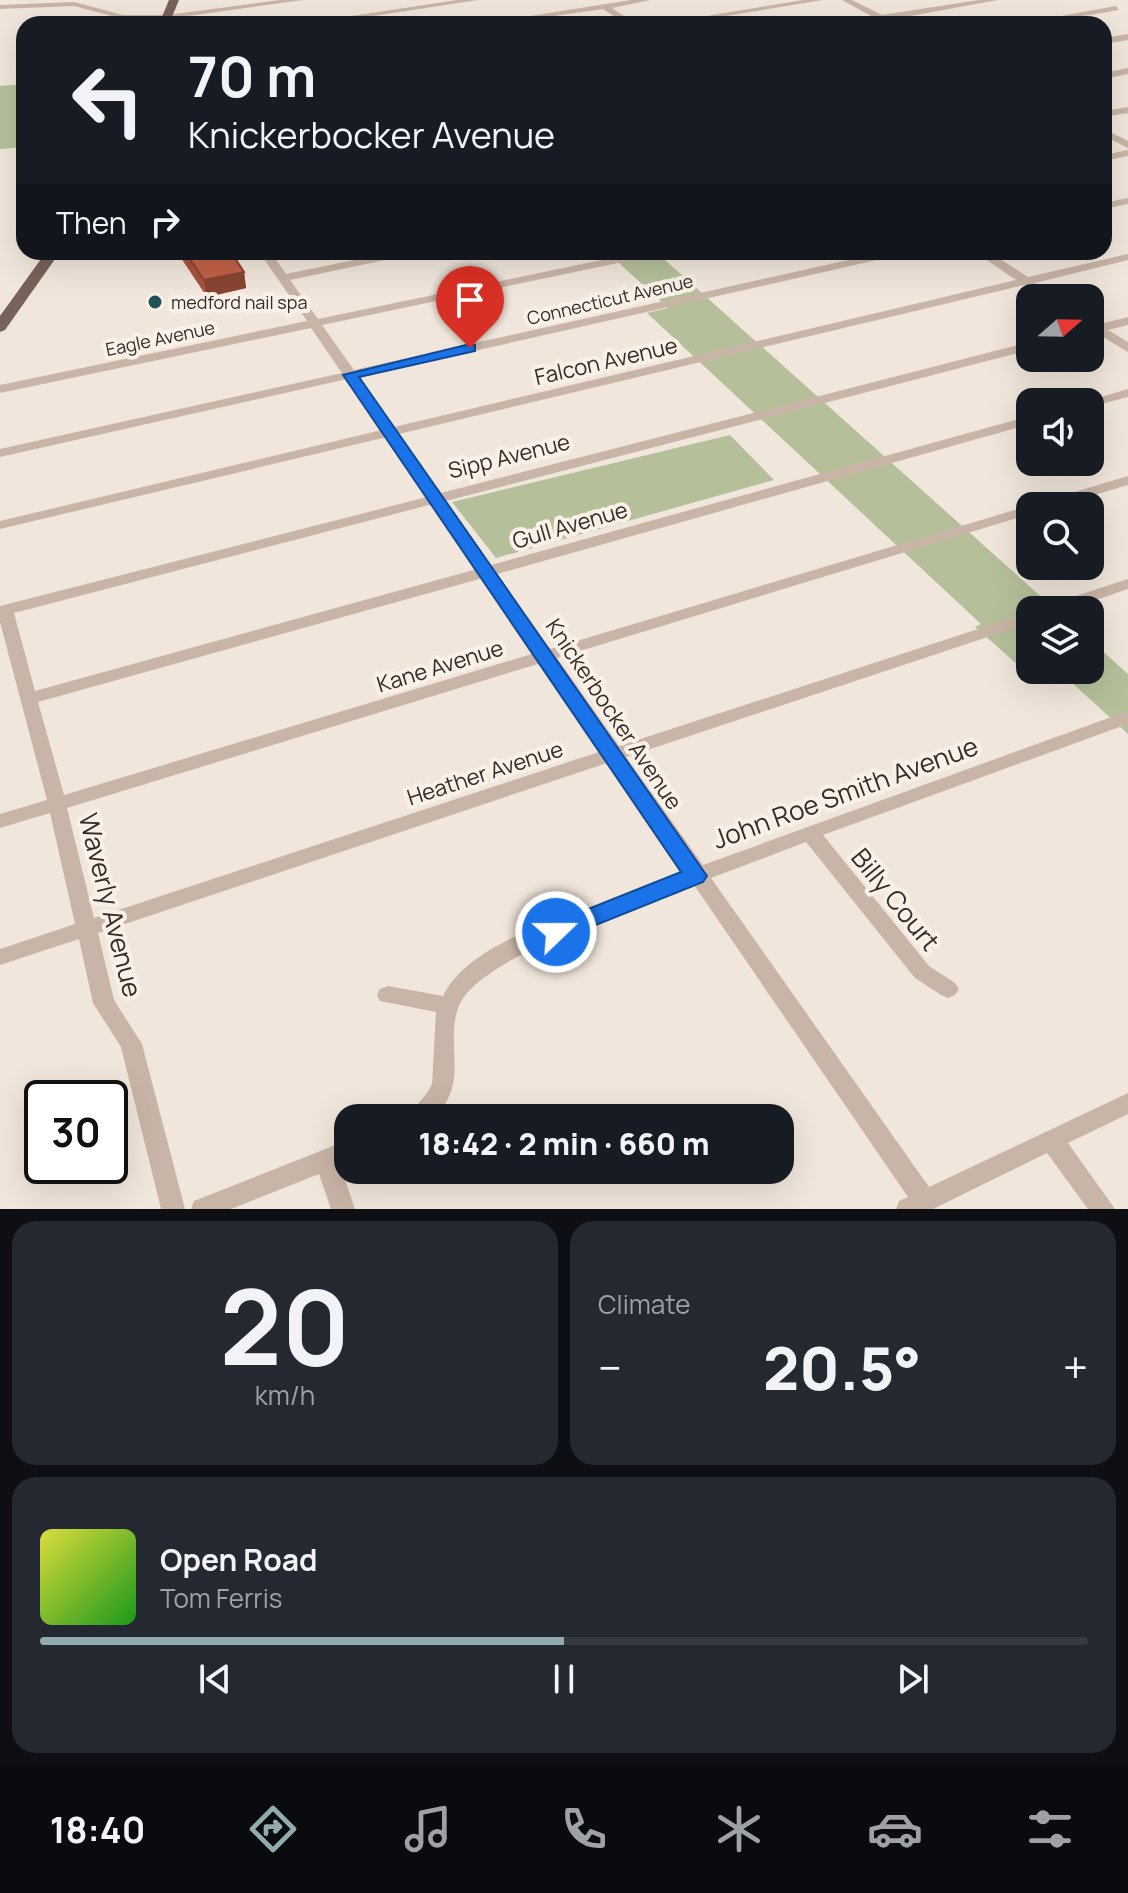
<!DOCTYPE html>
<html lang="en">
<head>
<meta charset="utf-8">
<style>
  body { margin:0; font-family:Manrope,sans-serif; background:#242831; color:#f1f3f6; height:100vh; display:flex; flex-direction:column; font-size:30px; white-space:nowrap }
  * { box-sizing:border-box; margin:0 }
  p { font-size:26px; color:#9ea1a6 }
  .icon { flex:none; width:44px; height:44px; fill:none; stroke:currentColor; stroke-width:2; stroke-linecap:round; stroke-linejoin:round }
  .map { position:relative; height:1209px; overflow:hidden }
  .details { display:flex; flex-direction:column; gap:12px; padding:12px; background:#0d0f14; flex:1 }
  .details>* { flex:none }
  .guide { position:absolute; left:16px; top:16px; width:1096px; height:244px; border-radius:24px; box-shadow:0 8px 32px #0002; background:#171b24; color:#f1f3f6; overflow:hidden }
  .needle { width:52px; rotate:70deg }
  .fabs { position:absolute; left:1016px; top:284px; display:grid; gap:16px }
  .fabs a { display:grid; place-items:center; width:88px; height:88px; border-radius:16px; background:#171b24; box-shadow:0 8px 32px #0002; font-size:40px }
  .speed { position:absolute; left:24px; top:1080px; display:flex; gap:16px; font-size:40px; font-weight:700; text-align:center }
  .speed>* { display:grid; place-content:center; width:104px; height:104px; border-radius:50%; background:#171b24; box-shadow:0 8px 32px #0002; line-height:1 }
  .speed .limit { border:4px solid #111; border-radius:12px; background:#fff; color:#111 }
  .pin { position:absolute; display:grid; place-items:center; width:68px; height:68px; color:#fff; margin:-82px -34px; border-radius:50% 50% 50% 0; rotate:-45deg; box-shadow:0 0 8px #0007 }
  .pin .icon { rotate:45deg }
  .me { position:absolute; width:88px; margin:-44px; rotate:68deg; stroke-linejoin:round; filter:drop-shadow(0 0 6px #0008) }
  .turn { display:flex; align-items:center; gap:28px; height:168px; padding:0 40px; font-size:36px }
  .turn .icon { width:104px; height:104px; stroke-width:2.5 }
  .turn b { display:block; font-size:56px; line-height:68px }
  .then { display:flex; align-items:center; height:76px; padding:0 40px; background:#0003; gap:16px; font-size:30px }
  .big { font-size:60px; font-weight:800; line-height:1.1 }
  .details .tile { flex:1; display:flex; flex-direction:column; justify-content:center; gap:12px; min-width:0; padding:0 28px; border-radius:24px; background:#242831 }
  .details .dial { align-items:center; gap:0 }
  .dial b { font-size:104px; line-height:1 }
  .song { display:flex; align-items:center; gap:24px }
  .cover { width:96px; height:96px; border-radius:12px; background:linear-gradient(135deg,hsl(60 70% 55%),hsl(120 70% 35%)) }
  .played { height:8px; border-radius:4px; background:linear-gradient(90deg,#92abae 50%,#363941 50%) }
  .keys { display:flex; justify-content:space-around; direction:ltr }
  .heat { display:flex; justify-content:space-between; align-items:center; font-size:44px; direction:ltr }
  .details .tiles { flex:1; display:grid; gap:12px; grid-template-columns:1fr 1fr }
  .tile:last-child { grid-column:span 2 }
  .trip { position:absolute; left:334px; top:1104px; width:460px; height:80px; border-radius:24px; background:#171b24; box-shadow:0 8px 32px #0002; font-weight:800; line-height:80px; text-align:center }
  .tabs { display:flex; height:128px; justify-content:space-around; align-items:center; background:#090b0e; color:#9ea1a6 }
  .tabs .icon { width:56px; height:56px }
  .tabs .on { color:#92abae }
  .tabs b { font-size:36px; color:#f1f3f6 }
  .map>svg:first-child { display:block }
  .green { fill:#b5c09b }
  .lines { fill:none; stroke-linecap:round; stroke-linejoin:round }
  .minor { fill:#c9b5a7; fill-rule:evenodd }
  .major { fill:#776259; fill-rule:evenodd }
  .wall { fill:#a8533d }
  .shaded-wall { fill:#884432 }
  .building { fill:#c36147; stroke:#884432; stroke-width:2 }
  .route { fill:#1a73e8; stroke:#114b97; stroke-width:2 }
  .poi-dot { fill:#1e5456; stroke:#f9f0e7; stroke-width:3 }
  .labels { text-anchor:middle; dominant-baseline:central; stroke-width:8; stroke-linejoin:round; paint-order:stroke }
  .far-street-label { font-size:18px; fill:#352b28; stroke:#f9f0e7 }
  .far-poi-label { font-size:18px; fill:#352b28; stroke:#f9f0e7; text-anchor:start }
  .street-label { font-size:22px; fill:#352b28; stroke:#f9f0e7 }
  .near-street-label { font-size:26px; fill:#352b28; stroke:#f9f0e7 }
</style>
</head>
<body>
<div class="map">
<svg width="1128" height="1209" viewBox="0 0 1128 1209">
  <rect width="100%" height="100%" fill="#f1e6db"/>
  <!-- green -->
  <path class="green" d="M24 84V147L0 149V86Z
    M607 252H656L1056 610H1030V670H1035L1027 673 975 627 981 624 647 313 668 308Z
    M730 435 774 480 496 558 452 502Z
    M1090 640 1128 674V734L1058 670H1090Z"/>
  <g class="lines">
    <!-- minor -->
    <path class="minor" d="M280 0H303L167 19H123L74 6 0 9V5L74 2 123 15H167Z
      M457 0H478L321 24H299Z
      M631 0H651L612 8 636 24H626L603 9 500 24H479Z
      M803 0H823L678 24H658Z
      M842 0H852L882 15 979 0H998L883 21 839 24 873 17Z
      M1116 6 1119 10 1036 24H1017Z
      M1128 34V40L1104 44V38Z
      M1128 68V74L1104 79V73Z
      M1128 107V113L1104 117V111Z
      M1104 129 1128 141V148L1104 136Z
      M1128 150V156L1104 161V155Z
      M1128 198V204L1104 209V203Z
      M259 252H271L286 274 393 252H415L409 255 290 280 318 319 640 252H662L656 255 322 325 354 370 884 252H905L899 255 359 377 394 427 1016 280 975 252H989L1028 277 1128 254V260L1035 283 1057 298H1043L1024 285 399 434 441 493 1030 342V350L446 501 491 565 1030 416V424L497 574 550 649 1128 476V485L1057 506H1030V514L557 658 619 746 1030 612V623L626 757 703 865 1128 711V724L823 835 929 966 955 983 959 989 955 995 948 998 941 995 915 978 806 842 711 878 929 1187 1128 1093V1114L1068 1143 1115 1209H1088L1047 1153 933 1209H896L899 1201 908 1197 694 885C643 905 475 957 458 1008 445 1048 470 1082 434 1118H408C414 1105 426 1098 432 1084L436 1012 380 1001 377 995 380 989 388 986 443 996C468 944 554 922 605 903 632 893 658 882 685 872L610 762 98 933 114 1000 142 1044 185 1209H161L121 1047 93 1003 79 939 0 965V949L75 924 50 813 0 828V814L47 800 0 622V606L427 497 387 437 0 529V521L382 430 347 379 0 457V449L342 373 311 328 0 393V385L307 321ZM433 504 477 569 35 691 14 613ZM483 578 535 653 64 795 38 702ZM541 663 602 751 94 918 67 808Z
      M1128 317V325L1108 330 1128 342V352L1096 333H1090V319L1100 324Z
      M1128 389V397L1090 407V402H1084Z
      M1128 579V589L1067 610H1043L1045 606Z
      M348 1140V1162L340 1165 355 1209H331L319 1174 231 1209H191L194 1201Z"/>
    <!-- major -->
    <path class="major" d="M169 0H179L169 24H159Z
      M46 252H60L5 330 0 332V316Z"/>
  </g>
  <!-- wall -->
  <path class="wall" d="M177 252H231L244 272 246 288 207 297Z"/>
  <!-- shaded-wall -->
  <path class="shaded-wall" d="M244 272 246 288 207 297 204 280Z"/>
  <!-- building -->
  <path class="building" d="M185 252H231L244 272 204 280Z"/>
  <!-- route -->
  <path class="route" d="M470 344 475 345V351L359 377 707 876 703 882 556 941 548 939 545 932 548 925 681 872 343 375Z"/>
  <!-- markers -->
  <circle class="poi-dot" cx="155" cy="302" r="8"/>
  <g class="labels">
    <!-- far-street labels -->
    <g class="far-street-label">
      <text transform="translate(610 299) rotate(-13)">Connecticut Avenue</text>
      <text transform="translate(160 338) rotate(-12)">Eagle Avenue</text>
    </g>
    <!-- far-poi labels -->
    <g class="far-poi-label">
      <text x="171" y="302">medford nail spa</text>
    </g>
    <!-- street labels -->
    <g class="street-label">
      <text transform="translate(606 361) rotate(-13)">Falcon Avenue</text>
      <text transform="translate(509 456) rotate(-14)">Sipp Avenue</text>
      <text transform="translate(570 525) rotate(-16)">Gull Avenue</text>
      <text transform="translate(440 666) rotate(-17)">Kane Avenue</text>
      <text transform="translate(614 714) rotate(56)">Knickerbocker Avenue</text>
      <text transform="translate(485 773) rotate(-18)">Heather Avenue</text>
    </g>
    <!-- near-street labels -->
    <g class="near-street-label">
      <text transform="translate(845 792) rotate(-20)">John Roe Smith Avenue</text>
      <text transform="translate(896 899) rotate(51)">Billy Court</text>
      <text transform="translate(111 905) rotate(76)">Waverly Avenue</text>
    </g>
  </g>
</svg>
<div class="fabs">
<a><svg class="needle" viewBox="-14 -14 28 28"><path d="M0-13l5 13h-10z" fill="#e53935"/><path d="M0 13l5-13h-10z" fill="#9ea1a6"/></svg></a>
<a><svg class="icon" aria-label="sound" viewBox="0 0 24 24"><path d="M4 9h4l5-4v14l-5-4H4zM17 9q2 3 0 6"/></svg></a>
<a><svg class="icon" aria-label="search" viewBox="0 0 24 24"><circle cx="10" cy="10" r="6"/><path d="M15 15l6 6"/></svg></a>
<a><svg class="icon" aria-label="layers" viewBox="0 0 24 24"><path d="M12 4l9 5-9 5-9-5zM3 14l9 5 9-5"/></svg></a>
</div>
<div class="speed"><div class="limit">30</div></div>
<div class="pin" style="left:470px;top:348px;background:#d93025"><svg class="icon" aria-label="arrive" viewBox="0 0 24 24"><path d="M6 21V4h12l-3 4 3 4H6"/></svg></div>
<svg class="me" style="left:556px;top:932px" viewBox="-20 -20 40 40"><circle r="17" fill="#1a73e8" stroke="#fff" stroke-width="3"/><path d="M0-11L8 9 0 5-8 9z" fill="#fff"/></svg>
<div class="trip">18:42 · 2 min · 660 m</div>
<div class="guide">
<div class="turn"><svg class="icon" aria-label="left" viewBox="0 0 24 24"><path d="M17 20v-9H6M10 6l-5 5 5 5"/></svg><div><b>70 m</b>Knickerbocker Avenue</div></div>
<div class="then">Then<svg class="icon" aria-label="right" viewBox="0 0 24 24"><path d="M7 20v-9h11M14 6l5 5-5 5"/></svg></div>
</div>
</div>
<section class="details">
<div class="tiles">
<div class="tile dial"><b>20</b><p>km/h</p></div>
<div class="tile"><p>Climate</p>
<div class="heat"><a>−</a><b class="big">20.5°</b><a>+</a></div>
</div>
<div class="tile">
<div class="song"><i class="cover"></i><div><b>Open Road</b><p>Tom Ferris</p></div></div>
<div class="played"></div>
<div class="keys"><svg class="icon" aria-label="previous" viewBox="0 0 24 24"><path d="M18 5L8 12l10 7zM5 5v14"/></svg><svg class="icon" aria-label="pause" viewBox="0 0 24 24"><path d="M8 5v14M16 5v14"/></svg><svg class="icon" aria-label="next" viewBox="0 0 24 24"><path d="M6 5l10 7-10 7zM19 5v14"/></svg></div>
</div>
</div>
</section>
<nav class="tabs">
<b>18:40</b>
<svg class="icon on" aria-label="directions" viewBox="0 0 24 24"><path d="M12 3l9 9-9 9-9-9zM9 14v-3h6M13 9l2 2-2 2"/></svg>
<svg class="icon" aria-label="music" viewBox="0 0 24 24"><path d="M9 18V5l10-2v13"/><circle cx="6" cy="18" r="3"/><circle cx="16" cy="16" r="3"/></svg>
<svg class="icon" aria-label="phone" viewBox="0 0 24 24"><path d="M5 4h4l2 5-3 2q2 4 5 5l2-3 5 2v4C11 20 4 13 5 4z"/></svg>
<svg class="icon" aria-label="climate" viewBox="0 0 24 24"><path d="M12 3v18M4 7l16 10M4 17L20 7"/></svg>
<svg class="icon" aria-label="car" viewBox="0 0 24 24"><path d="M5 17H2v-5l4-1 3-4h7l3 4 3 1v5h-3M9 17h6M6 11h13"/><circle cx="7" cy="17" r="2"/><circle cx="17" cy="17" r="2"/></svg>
<svg class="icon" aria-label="filters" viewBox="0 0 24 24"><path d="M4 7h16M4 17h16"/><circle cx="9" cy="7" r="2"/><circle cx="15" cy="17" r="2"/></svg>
</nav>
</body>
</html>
